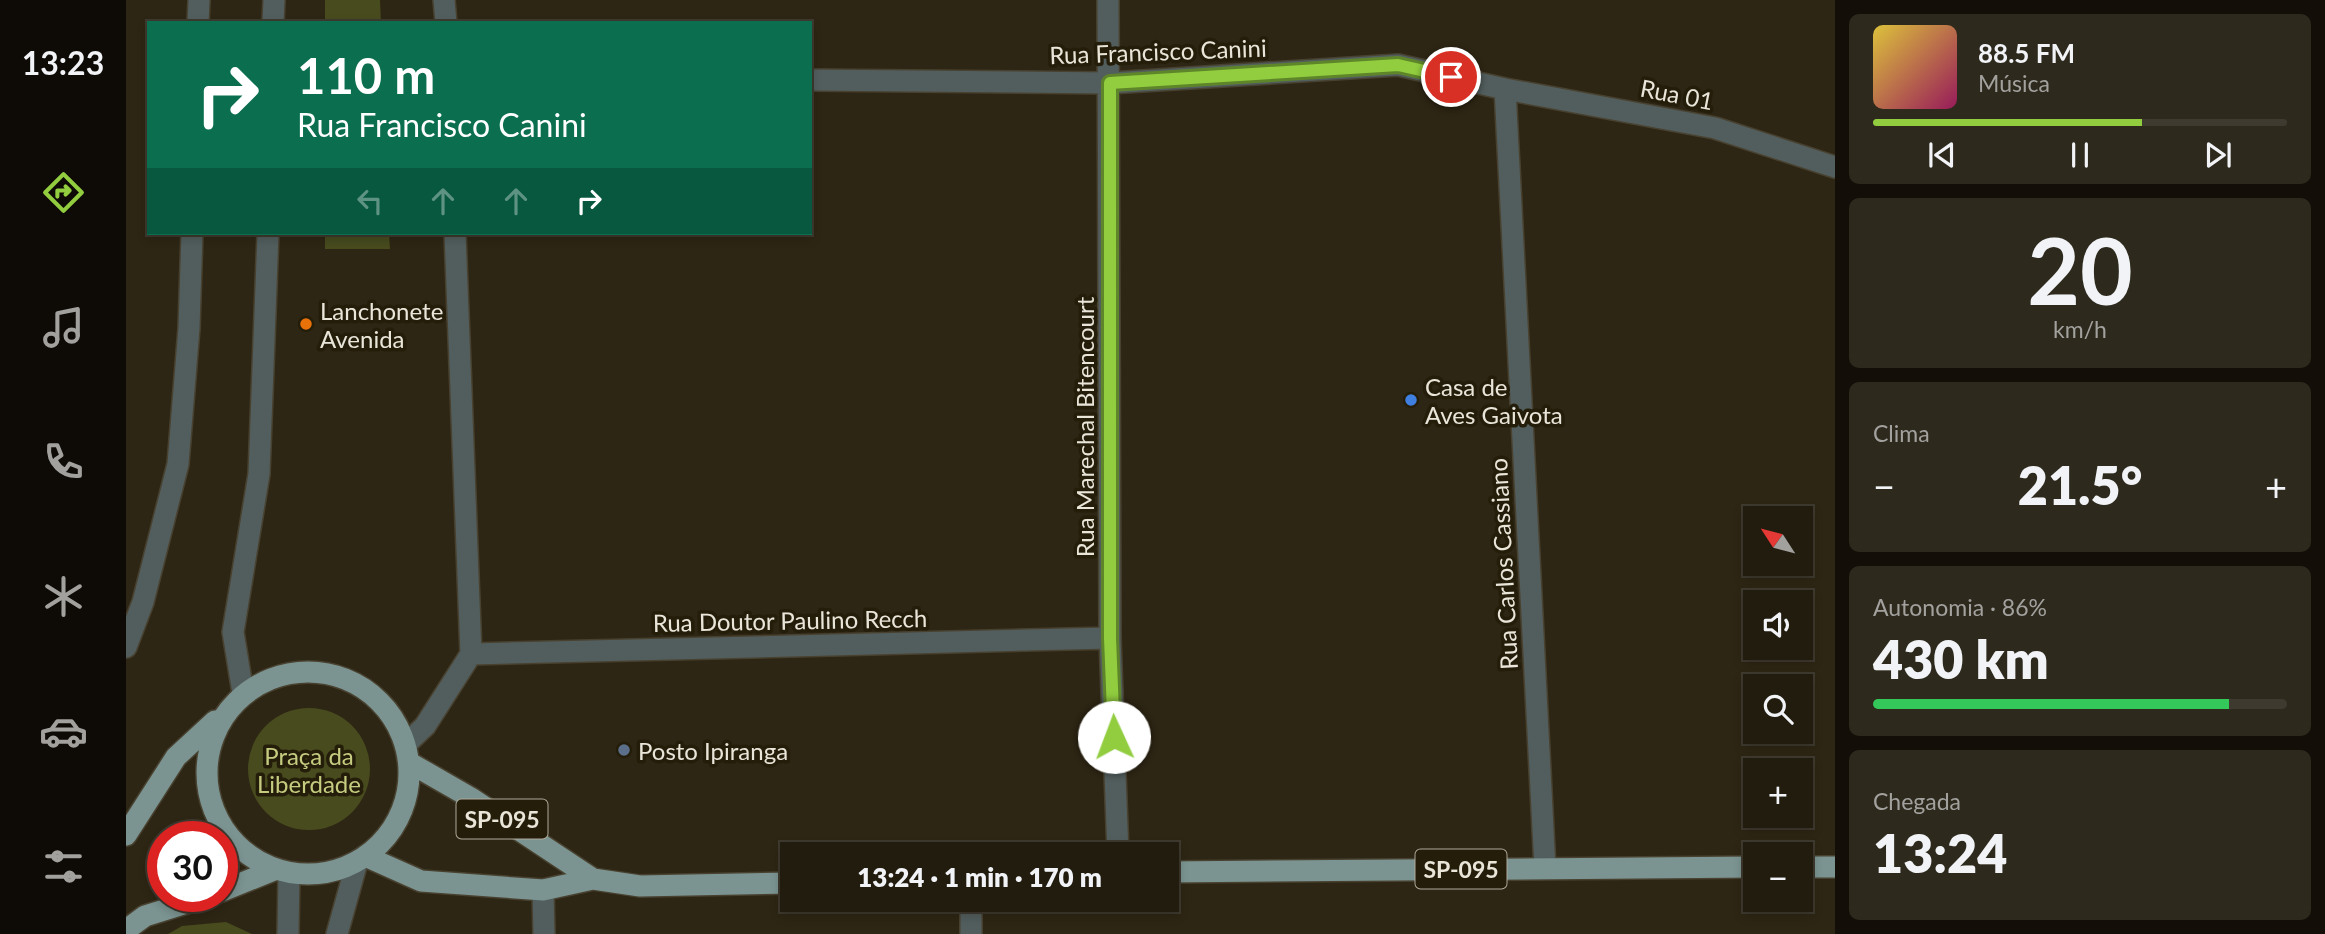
<!DOCTYPE html>
<html lang="pt">
<head>
<meta charset="utf-8">
<style>
  body { margin:0; font-family:Lato,sans-serif; background:#2e291d; color:#f1f3f6; height:100vh; display:flex; flex-direction:column; font-size:26px; white-space:nowrap }
  * { box-sizing:border-box; margin:0 }
  p { font-size:23px; color:#a2a19e }
  .icon { flex:none; width:38px; height:38px; fill:none; stroke:currentColor; stroke-width:2; stroke-linecap:round; stroke-linejoin:round }
  .map { position:relative; flex:1; overflow:hidden }
  .drawer { display:flex; flex-direction:column; gap:14px; padding:14px; background:#130f08; width:490px }
  .drawer>* { flex:none }
  .guide { position:absolute; left:21px; top:21px; width:665px; height:214px; border-radius:0px; box-shadow:0 4px 10px #0003,0 0 0 2px #3f3a2f; background:#0b6e4f; color:#fff; overflow:hidden }
  .needle { width:46px; rotate:306deg }
  .tools { position:absolute; left:1617px; top:506px; display:grid; gap:14px }
  .tools a { display:grid; place-items:center; width:70px; height:70px; border-radius:0px; background:#221c0f; box-shadow:0 4px 10px #0003,0 0 0 2px #3f3a2f; font-size:35px }
  .speed { position:absolute; left:21px; top:821px; display:flex; gap:14px; font-size:35px; font-weight:700; text-align:center }
  .speed>* { display:grid; place-content:center; width:91px; height:91px; border-radius:50%; background:#221c0f; box-shadow:0 4px 10px #0003,0 0 0 2px #3f3a2f; line-height:1 }
  .speed .limit { border:10px solid #d22; background:#fff; color:#111 }
  .pin { position:absolute; display:grid; place-items:center; width:60px; height:60px; color:#fff; margin:-30px; border:4px solid #fff; border-radius:50%; box-shadow:0 2px 7px #0007 }
  .me { position:absolute; width:77px; margin:-38px; rotate:358deg; stroke-linejoin:round; filter:drop-shadow(0 0 5px #0008) }
  .turn { display:flex; align-items:center; gap:24px; height:147px; padding:0 35px; font-size:32px }
  .turn .icon { width:91px; height:91px; stroke-width:2.5 }
  .turn b { display:block; font-size:49px; line-height:60px }
  .lanes { display:flex; align-items:center; height:66px; padding:0 35px; background:#0003; justify-content:center; gap:35px; direction:ltr }
  .lanes .off { opacity:.35 }
  .big { font-size:52px; font-weight:800; line-height:1.1 }
  .drawer .tile { flex:1; display:flex; flex-direction:column; justify-content:center; gap:10px; min-width:0; padding:0 24px; border-radius:10px; background:#2e291d }
  .drawer .dial { align-items:center; gap:0 }
  .dial b { font-size:91px; line-height:1 }
  .song { display:flex; align-items:center; gap:21px }
  .cover { width:84px; height:84px; border-radius:10px; background:linear-gradient(135deg,hsl(50 70% 55%),hsl(330 70% 35%)) }
  .played { height:7px; border-radius:4px; background:linear-gradient(90deg,#91cd3f 65%,#3f3a2f 65%) }
  .keys { display:flex; justify-content:space-around; direction:ltr }
  .heat { display:flex; justify-content:space-between; align-items:center; font-size:38px; direction:ltr }
  .charge { height:10px; border-radius:5px; background:linear-gradient(90deg,#34c759 86%,#3f3a2f 0) }
  .trip { position:absolute; left:654px; top:842px; width:399px; height:70px; border-radius:0px; background:#221c0f; box-shadow:0 4px 10px #0003,0 0 0 2px #3f3a2f; font-weight:800; line-height:70px; text-align:center }
  main { display:flex; flex:1; min-height:0 }
  .menu { display:flex; flex-direction:column; width:126px; justify-content:space-around; align-items:center; background:#0e0b06; color:#a2a19e }
  .menu .icon { width:49px; height:49px }
  .menu .on { color:#91cd3f }
  .menu b { font-size:32px; color:#f1f3f6 }
  .map>svg:first-child { display:block }
  .green { fill:#474b1e }
  .lines { fill:none; stroke-linecap:round; stroke-linejoin:round }
  .minor-casing { stroke:#484130; stroke-width:24 }
  .major-casing { stroke:#484130; stroke-width:24 }
  .minor { stroke:#525e5d; stroke-width:21 }
  .major { stroke:#7b9491; stroke-width:21 }
  .route-casing { stroke:#5e8529; stroke-width:18 }
  .route { stroke:#91cd3f; stroke-width:12 }
  .food-dot { fill:#e8710a; stroke:#241d0a; stroke-width:2.5 }
  .shop-dot { fill:#3f7fe0; stroke:#241d0a; stroke-width:2.5 }
  .service-dot { fill:#5c6f8a; stroke:#241d0a; stroke-width:2.5 }
  .labels { text-anchor:middle; dominant-baseline:central; stroke-width:7; stroke-linejoin:round; paint-order:stroke }
  .shield { fill:#241d0a; stroke:#aea99b; stroke-width:2 }
  .shield-label { font-size:23px; font-weight:bold; fill:#e9e5d9 }
  .street-label { font-size:24px; fill:#e9e5d9; stroke:#241d0a }
  .poi-label { font-size:24px; fill:#e9e5d9; stroke:#241d0a; text-anchor:start }
  .park-label { font-size:24px; fill:#c5cc80; stroke:#241d0a }
</style>
</head>
<body>
<main>
<nav class="menu">
<b>13:23</b>
<svg class="icon on" aria-label="directions" viewBox="0 0 24 24"><path d="M12 3l9 9-9 9-9-9zM9 14v-3h6M13 9l2 2-2 2"/></svg>
<svg class="icon" aria-label="music" viewBox="0 0 24 24"><path d="M9 18V5l10-2v13"/><circle cx="6" cy="18" r="3"/><circle cx="16" cy="16" r="3"/></svg>
<svg class="icon" aria-label="phone" viewBox="0 0 24 24"><path d="M5 4h4l2 5-3 2q2 4 5 5l2-3 5 2v4C11 20 4 13 5 4z"/></svg>
<svg class="icon" aria-label="climate" viewBox="0 0 24 24"><path d="M12 3v18M4 7l16 10M4 17L20 7"/></svg>
<svg class="icon" aria-label="car" viewBox="0 0 24 24"><path d="M5 17H2v-5l4-1 3-4h7l3 4 3 1v5h-3M9 17h6M6 11h13"/><circle cx="7" cy="17" r="2"/><circle cx="17" cy="17" r="2"/></svg>
<svg class="icon" aria-label="filters" viewBox="0 0 24 24"><path d="M4 7h16M4 17h16"/><circle cx="9" cy="7" r="2"/><circle cx="15" cy="17" r="2"/></svg>
</nav>
<div class="map">
<svg width="1709" height="934" viewBox="0 0 1709 934">
  <rect width="100%" height="100%" fill="#2e2614"/>
  <!-- green -->
  <path class="green" d="M199 0H254L255 23H199Z
    M199 233H263L264 249H199Z
    M122 769a61 61 0 1 1 122 0a61 61 0 1 1-122 0Z
    M100 922 126 934H42L56 926Z"/>
  <g class="lines">
    <defs>
      <path id="minor" d="M318 0 320 23
        M982 0 984 638 992 854
        M72 23 73 0
        M147 23 148 0
        M684 80 984 83 1272 65 1379 89 1589 128 1709 167
        M1379 89 1419 868
        M0 647 17 602 52 464 63 328 66 233
        M345 654 984 638
        M117 693 107 632 133 474 142 233
        M280 744 299 726 345 654 329 233
        M417 890 418 934
        M162 934 163 873
        M211 934 231 862
        M845 934V900"/>
      <path id="major" d="M81 773a101 101 0 1 1 202 0a101 101 0 1 1-202 0Z
        M284 763 345 798 467 879
        M0 835 50 757 89 721
        M239 856 295 881 417 890 467 879 514 886 667 883
        M1675 867H1709
        M1041 872 1629 867
        M96 891 148 870
        M0 930 19 916 83 896"/>
    </defs>
    <!-- minor casing -->
    <use href="#minor" class="minor-casing"/>
    <!-- major casing -->
    <use href="#major" class="major-casing"/>
    <!-- minor -->
    <use href="#minor" class="minor"/>
    <!-- major -->
    <use href="#major" class="major"/>
  </g>
  <g class="lines">
    <defs>
      <path id="route" d="M988 737 984 638V83L1272 65 1325 77"/>
    </defs>
    <!-- route casing -->
    <use href="#route" class="route-casing"/>
    <!-- route -->
    <use href="#route" class="route"/>
  </g>
  <!-- markers -->
  <circle class="food-dot" cx="180" cy="324" r="7"/>
  <circle class="shop-dot" cx="1285" cy="400" r="7"/>
  <circle class="service-dot" cx="498" cy="750" r="7"/>
  <g class="labels">
    <!-- shield labels -->
    <g class="shield">
      <rect x="330.5" y="799.5" width="91" height="39" rx="5"/>
      <rect x="1289.5" y="849.5" width="91" height="39" rx="5"/>
    </g>
    <g class="shield-label">
      <text x="376" y="819">SP-095</text>
      <text x="1335" y="869">SP-095</text>
    </g>
    <!-- street labels -->
    <g class="street-label">
      <text transform="translate(1032 51) rotate(-2)">Rua Francisco Canini</text>
      <text transform="translate(1551 94) rotate(11)">Rua 01</text>
      <text transform="translate(958 427) rotate(-90)">Rua Marechal Bitencourt</text>
      <text transform="translate(1377 564) rotate(-93)">Rua Carlos Cassiano</text>
      <text transform="translate(664 620) rotate(-1)">Rua Doutor Paulino Recch</text>
    </g>
    <!-- poi labels -->
    <g class="poi-label">
      <text x="194" y="310">Lanchonete<tspan x="194" dy="28">Avenida</tspan></text>
      <text x="1299" y="386">Casa de<tspan x="1299" dy="28">Aves Gaivota</tspan></text>
      <text x="512" y="750">Posto Ipiranga</text>
    </g>
    <!-- park labels -->
    <g class="park-label">
      <text x="183" y="755">Praça da<tspan x="183" dy="28">Liberdade</tspan></text>
    </g>
  </g>
</svg>
<div class="tools">
<a><svg class="needle" viewBox="-14 -14 28 28"><path d="M0-13l5 13h-10z" fill="#e53935"/><path d="M0 13l5-13h-10z" fill="#a2a19e"/></svg></a>
<a><svg class="icon" aria-label="sound" viewBox="0 0 24 24"><path d="M4 9h4l5-4v14l-5-4H4zM17 9q2 3 0 6"/></svg></a>
<a><svg class="icon" aria-label="search" viewBox="0 0 24 24"><circle cx="10" cy="10" r="6"/><path d="M15 15l6 6"/></svg></a>
<a>+</a>
<a>−</a>
</div>
<div class="speed"><div class="limit">30</div></div>
<div class="pin" style="left:1325px;top:77px;background:#d93025"><svg class="icon" aria-label="arrive" viewBox="0 0 24 24"><path d="M6 21V4h12l-3 4 3 4H6"/></svg></div>
<svg class="me" style="left:988px;top:737px" viewBox="-20 -20 40 40"><circle r="19" fill="#fff"/><path d="M0-13L10 11 0 6-10 11z" fill="#91cd3f"/></svg>
<div class="trip">13:24 · 1 min · 170 m</div>
<div class="guide">
<div class="turn"><svg class="icon" aria-label="right" viewBox="0 0 24 24"><path d="M7 20v-9h11M14 6l5 5-5 5"/></svg><div><b>110 m</b>Rua Francisco Canini</div></div>
<div class="lanes"><svg class="icon off" aria-label="left" viewBox="0 0 24 24"><path d="M17 20v-9H6M10 6l-5 5 5 5"/></svg><svg class="icon off" aria-label="ahead" viewBox="0 0 24 24"><path d="M12 20V5M6 11l6-6 6 6"/></svg><svg class="icon off" aria-label="ahead" viewBox="0 0 24 24"><path d="M12 20V5M6 11l6-6 6 6"/></svg><svg class="icon" aria-label="right" viewBox="0 0 24 24"><path d="M7 20v-9h11M14 6l5 5-5 5"/></svg></div>
</div>
</div>
<section class="drawer">
<div class="tile">
<div class="song"><i class="cover"></i><div><b>88.5 FM</b><p>Música</p></div></div>
<div class="played"></div>
<div class="keys"><svg class="icon" aria-label="previous" viewBox="0 0 24 24"><path d="M18 5L8 12l10 7zM5 5v14"/></svg><svg class="icon" aria-label="pause" viewBox="0 0 24 24"><path d="M8 5v14M16 5v14"/></svg><svg class="icon" aria-label="next" viewBox="0 0 24 24"><path d="M6 5l10 7-10 7zM19 5v14"/></svg></div>
</div>
<div class="tile dial"><b>20</b><p>km/h</p></div>
<div class="tile"><p>Clima</p>
<div class="heat"><a>−</a><b class="big">21.5°</b><a>+</a></div>
</div>
<div class="tile"><p>Autonomia · 86%</p><b class="big">430 km</b><div class="charge"></div></div>
<div class="tile"><p>Chegada</p><b class="big">13:24</b></div>
</section>
</main>
</body>
</html>
